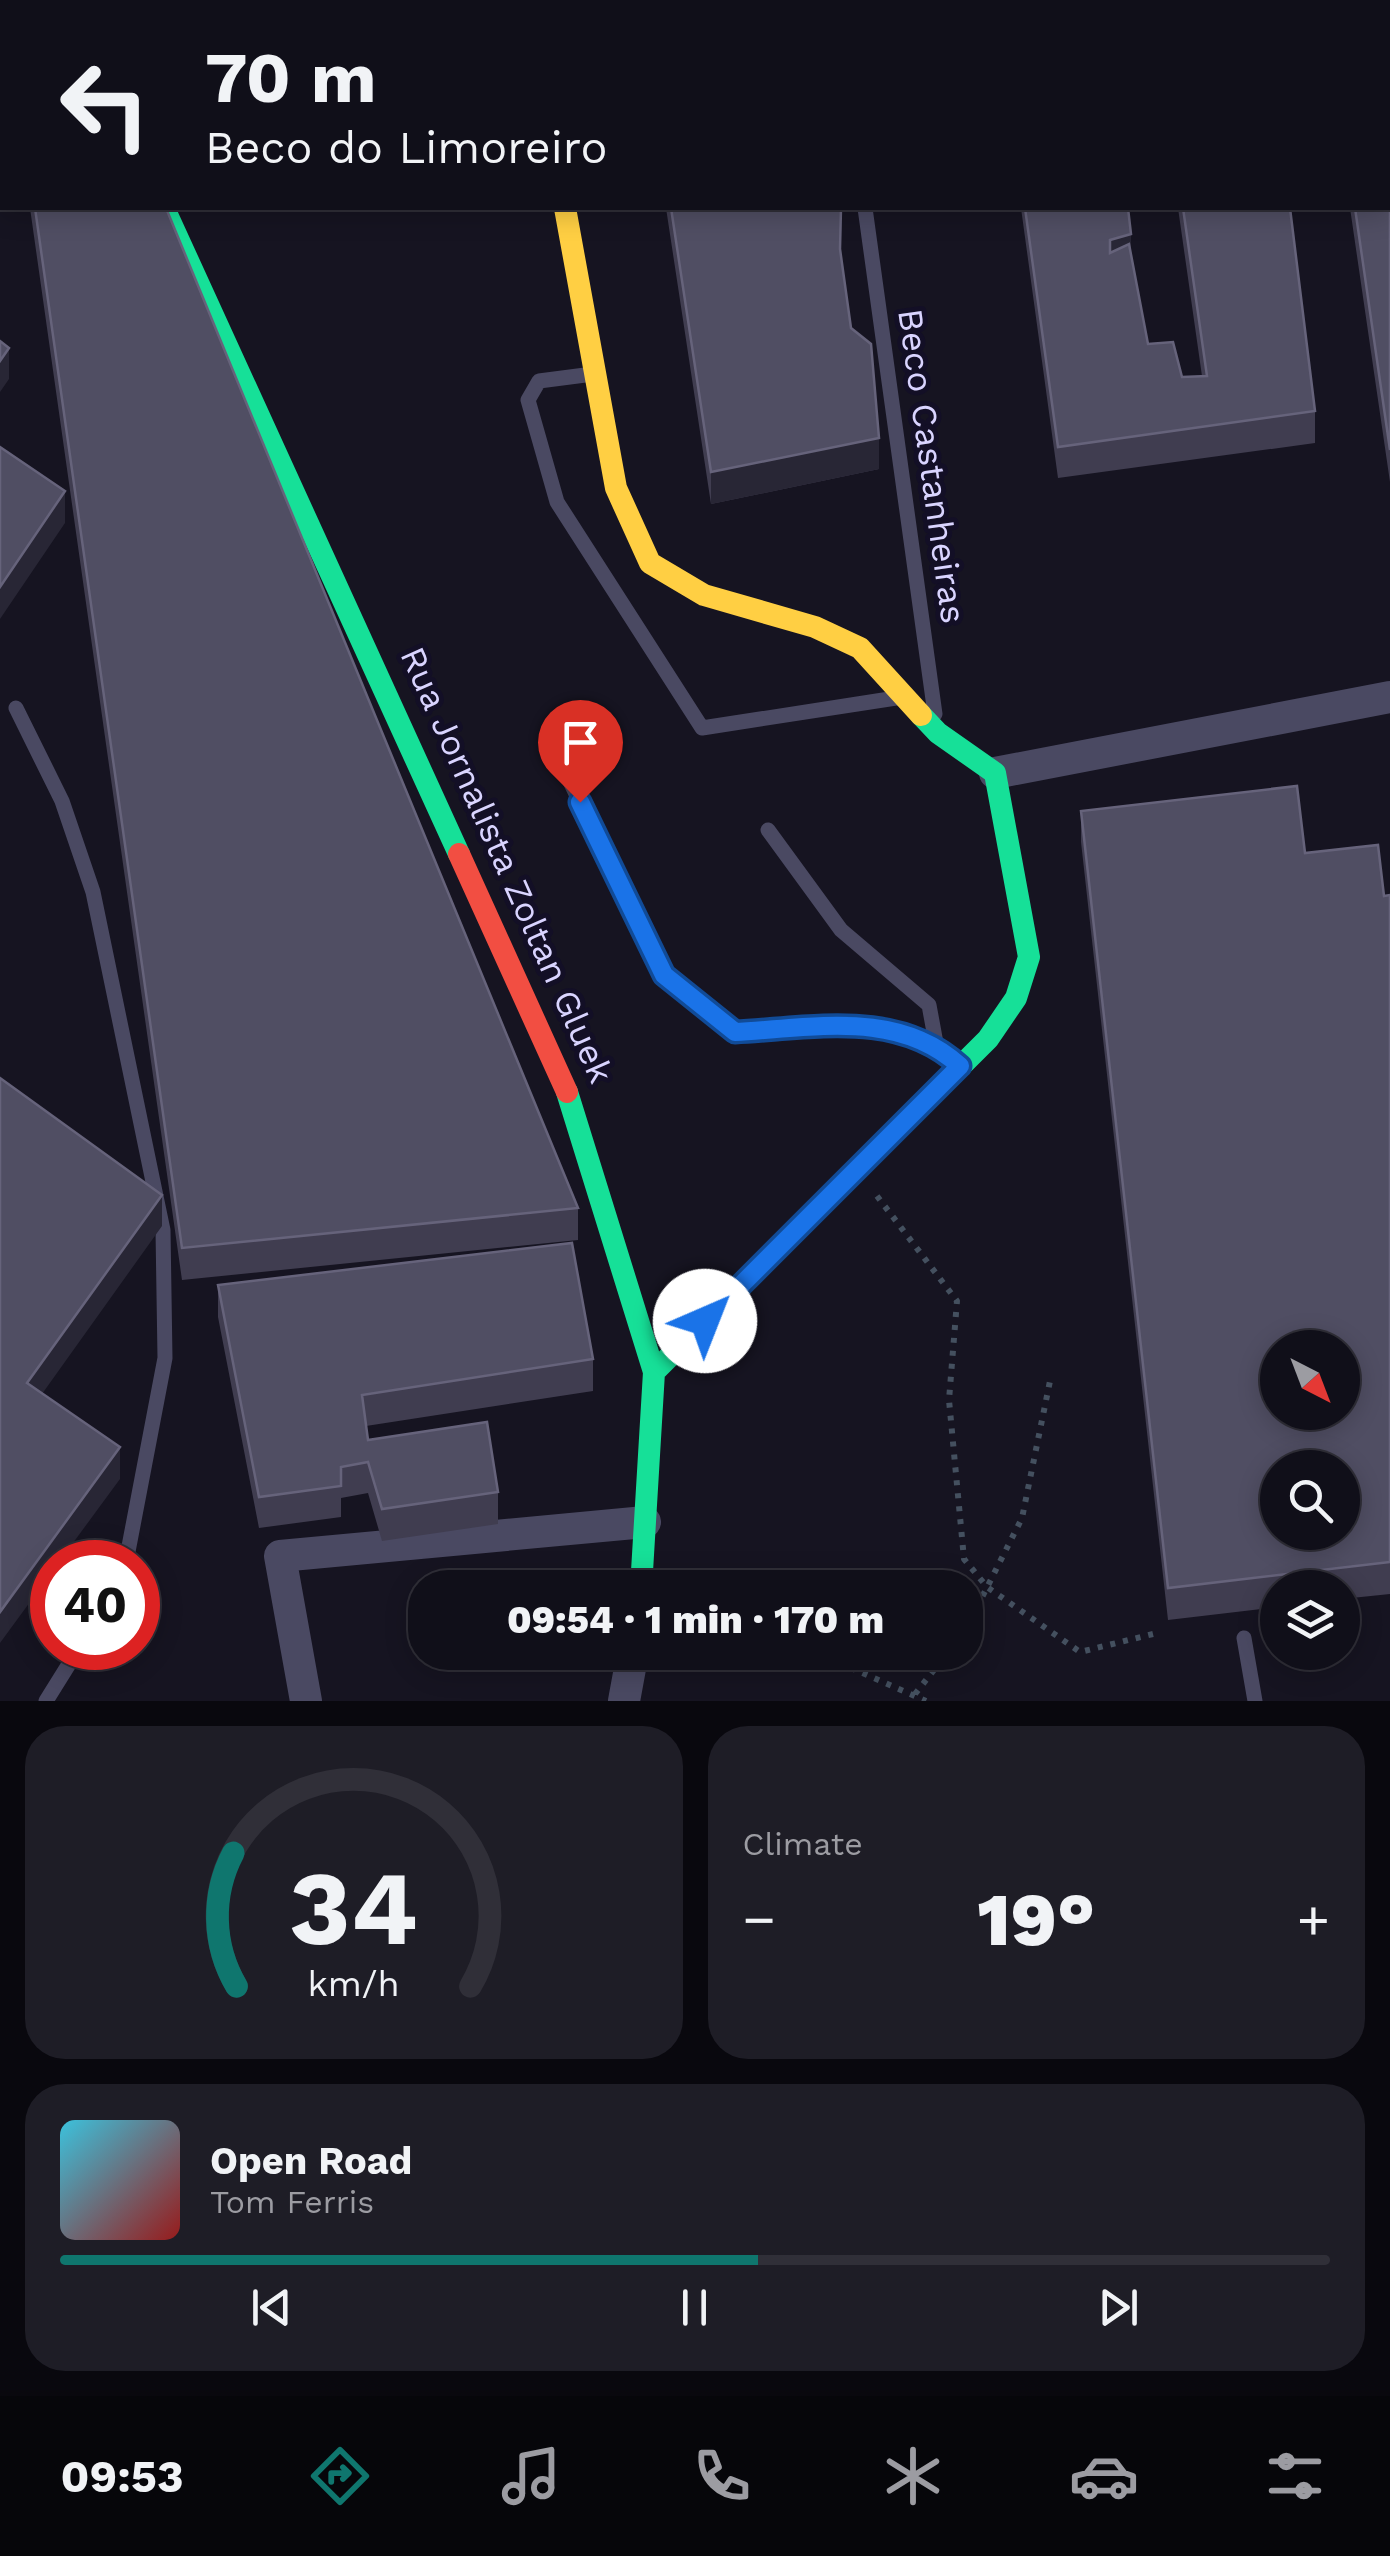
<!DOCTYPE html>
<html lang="en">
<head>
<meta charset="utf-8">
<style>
  body { margin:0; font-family:"Work Sans",sans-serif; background:#1e1d26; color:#f1f3f6; height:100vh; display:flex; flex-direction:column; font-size:38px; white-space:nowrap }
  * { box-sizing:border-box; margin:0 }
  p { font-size:32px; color:#9c9ca2 }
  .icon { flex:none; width:55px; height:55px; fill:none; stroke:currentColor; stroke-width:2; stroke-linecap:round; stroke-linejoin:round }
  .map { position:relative; height:1701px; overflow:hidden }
  .side { display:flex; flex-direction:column; gap:25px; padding:25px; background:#09080e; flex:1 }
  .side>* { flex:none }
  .guide { position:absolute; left:0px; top:0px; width:1390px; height:210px; box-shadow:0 5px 25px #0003,0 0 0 2px #302f38; background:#100f19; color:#f1f3f6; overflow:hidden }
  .needle { width:65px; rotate:138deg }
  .fabs { position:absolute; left:1260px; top:1330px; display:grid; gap:20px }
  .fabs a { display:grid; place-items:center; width:100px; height:100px; border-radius:50%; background:#100f19; box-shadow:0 5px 25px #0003,0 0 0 2px #302f38; font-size:50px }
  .speed { position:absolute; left:30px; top:1540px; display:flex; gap:20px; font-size:50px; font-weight:700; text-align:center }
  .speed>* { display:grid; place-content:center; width:130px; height:130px; border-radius:50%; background:#100f19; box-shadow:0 5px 25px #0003,0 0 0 2px #302f38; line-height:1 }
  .speed .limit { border:15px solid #d22; background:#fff; color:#111 }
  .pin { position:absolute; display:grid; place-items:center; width:85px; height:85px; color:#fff; margin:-102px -42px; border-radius:50% 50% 50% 0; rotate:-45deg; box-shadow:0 0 10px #0007 }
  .pin .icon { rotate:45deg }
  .me { position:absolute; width:110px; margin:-55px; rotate:44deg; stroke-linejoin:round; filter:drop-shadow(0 0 8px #0008) }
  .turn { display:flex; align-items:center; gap:35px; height:210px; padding:0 40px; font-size:45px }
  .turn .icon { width:130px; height:130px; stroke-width:2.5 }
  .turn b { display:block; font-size:70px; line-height:85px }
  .big { font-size:75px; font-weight:800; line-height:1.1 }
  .side .tile { flex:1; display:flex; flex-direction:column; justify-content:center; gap:15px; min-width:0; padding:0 35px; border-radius:40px; background:#1e1d26 }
  .side .dial { align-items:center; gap:0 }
  .dial svg { height:260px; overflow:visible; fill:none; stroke:#302f38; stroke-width:7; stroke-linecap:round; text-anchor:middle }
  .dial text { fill:#f1f3f6; stroke:none }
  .song { display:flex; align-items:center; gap:30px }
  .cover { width:120px; height:120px; border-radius:15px; background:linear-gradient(135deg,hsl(190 70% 55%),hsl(0 70% 35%)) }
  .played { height:10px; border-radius:5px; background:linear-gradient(90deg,#0f766e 55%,#302f38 55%) }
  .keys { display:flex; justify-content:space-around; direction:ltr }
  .heat { display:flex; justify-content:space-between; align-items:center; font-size:55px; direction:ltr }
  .side .tiles { flex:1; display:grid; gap:25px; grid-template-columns:1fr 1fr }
  .tile:last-child { grid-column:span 2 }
  .trip { position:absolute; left:408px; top:1570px; width:575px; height:100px; border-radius:40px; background:#100f19; box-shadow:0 5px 25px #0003,0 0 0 2px #302f38; font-weight:800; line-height:100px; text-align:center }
  .menu { display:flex; height:160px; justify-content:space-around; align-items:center; background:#06060a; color:#9c9ca2 }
  .menu .icon { width:70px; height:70px }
  .menu .current { color:#0f766e }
  .menu b { font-size:45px; color:#f1f3f6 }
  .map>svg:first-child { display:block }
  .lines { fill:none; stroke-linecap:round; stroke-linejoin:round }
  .path { stroke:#44505f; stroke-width:6; stroke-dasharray:5 8; stroke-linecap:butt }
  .lane { stroke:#4a4962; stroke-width:15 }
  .street { stroke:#4a4962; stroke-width:32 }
  .fast { stroke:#16e098; stroke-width:22 }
  .slow { stroke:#ffcf43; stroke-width:22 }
  .jam { stroke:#f24e42; stroke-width:22 }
  .wall { fill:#403d50 }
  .shaded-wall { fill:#282635 }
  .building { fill:#504e63; stroke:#66637b; stroke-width:2.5; fill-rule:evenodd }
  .route-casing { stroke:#114b97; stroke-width:25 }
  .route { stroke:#1a73e8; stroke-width:18 }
  .labels { text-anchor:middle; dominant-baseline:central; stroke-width:10; stroke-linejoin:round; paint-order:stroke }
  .street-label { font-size:35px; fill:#d9d4ff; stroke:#130f26 }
</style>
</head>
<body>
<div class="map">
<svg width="1390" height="1701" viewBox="0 0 1390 1701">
  <rect width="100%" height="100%" fill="#161421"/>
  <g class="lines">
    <!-- path -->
    <path class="path" d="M869 2V0
      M877 1196 957 1301 949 1400 964 1559 987 1587 1080 1652 1153 1634
      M965 1631 1022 1518 1050 1381
      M815 1652 926 1701
      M915 1694 948 1652"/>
    <!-- lane -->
    <path class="lane" d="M477 2 482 0
      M865 208 935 714
      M593 374 539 381 528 400 557 502 702 728 896 698
      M16 708 62 801 93 892 163 1230 165 1358 126 1562
      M563 767 664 975 735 1032C810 1028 898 1008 958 1063
      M768 830 841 930 929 1005 936 1043
      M1244 1638 1255 1701
      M46 1701 79 1648"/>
    <!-- street -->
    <path class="street" d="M47 0 49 2
      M527 0V2
      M995 773 1390 697
      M306 1701 280 1556 645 1522
      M624 1701 633 1652"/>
    <!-- fast -->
    <path class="fast" d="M164 208 459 854
      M567 1092 654 1372 641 1588
      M654 1372 988 1039 1016 998 1029 957 995 773 938 733 921 715"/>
    <!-- slow -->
    <path class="slow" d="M565 208 616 488 650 563 704 595 815 627 860 648 921 715"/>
    <!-- jam -->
    <path class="jam" d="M459 854 567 1092"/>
  </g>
  <!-- wall -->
  <path class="wall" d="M1390 0V482L1350 208H1388Z
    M30 208H166L578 1208V1240L182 1280Z
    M666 208H841L840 253 851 328 879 469 711 504Z
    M1021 208H1128L1131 253 1148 344 1182 377 1202 376 1178 208H1290L1315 411V443L1058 478Z
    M1081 811 1305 853 1384 896 1390 895V1594L1342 1599V1588H1278V1607L1168 1620 1081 842Z
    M218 1285 593 1359V1391L366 1426 368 1440 498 1492V1524L382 1541 368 1493 341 1498V1517L259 1528 218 1317Z"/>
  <!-- shaded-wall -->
  <path class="shaded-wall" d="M1131 234V265L1110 271V240Z
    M9 348V379L0 392V361Z
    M879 438V469L711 504V472Z
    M65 491V523L0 619V587Z
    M162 1195V1226L27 1415V1383Z
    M120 1447V1479L59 1562H52V1572L0 1643V1612Z"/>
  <!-- building -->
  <path class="building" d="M5 0H24L26 2H5Z
    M645 0H812V2H640Z
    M1379 0H1390V450L1355 208H1388V2H1360Z
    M35 208H166L578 1208 182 1248Z
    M671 208H841L840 249 851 328 871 344 879 438 711 472Z
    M1025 208H1128L1131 234 1110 240V253L1129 244 1148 344 1173 342 1182 377 1207 376 1183 208H1290L1315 411 1058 447Z
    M0 341 9 348 0 361Z
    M0 447 65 491 0 587Z
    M1297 786 1305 853 1378 845 1384 896 1390 895V1562L1168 1588 1081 811ZM1278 1348H1342V1412H1278ZM1278 1468H1342V1532H1278Z
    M0 1078 162 1195 27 1383 120 1447 0 1612Z
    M572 1243 593 1359 362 1395 368 1440 487 1422 498 1492 382 1509 368 1462 341 1467V1486L259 1497 218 1285Z"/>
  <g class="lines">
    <defs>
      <path id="route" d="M580 802 664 975 735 1032C813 1028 898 1009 960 1066L705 1321"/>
    </defs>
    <!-- route casing -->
    <use href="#route" class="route-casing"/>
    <!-- route -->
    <use href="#route" class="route"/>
  </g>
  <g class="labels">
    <!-- street labels -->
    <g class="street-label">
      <text transform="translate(932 466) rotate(82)">Beco Castanheiras</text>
      <text transform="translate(507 865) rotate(66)">Rua Jornalista Zoltan Gluek</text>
    </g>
  </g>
</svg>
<div class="fabs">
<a><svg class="needle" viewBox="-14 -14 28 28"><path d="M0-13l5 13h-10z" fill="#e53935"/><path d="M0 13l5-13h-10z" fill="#9c9ca2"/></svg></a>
<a><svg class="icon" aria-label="search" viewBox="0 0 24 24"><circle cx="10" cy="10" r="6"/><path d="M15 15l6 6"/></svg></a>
<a><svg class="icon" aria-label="layers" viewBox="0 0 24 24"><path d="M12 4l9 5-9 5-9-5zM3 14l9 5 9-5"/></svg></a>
</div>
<div class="speed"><div class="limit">40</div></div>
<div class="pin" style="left:580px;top:802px;background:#d93025"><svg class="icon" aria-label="arrive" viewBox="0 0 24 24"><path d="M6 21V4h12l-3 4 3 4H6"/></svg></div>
<svg class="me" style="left:705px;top:1321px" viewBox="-20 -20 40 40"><circle r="19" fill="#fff"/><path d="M0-13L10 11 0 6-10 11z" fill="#1a73e8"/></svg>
<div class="trip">09:54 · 1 min · 170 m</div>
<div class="guide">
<div class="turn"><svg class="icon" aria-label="left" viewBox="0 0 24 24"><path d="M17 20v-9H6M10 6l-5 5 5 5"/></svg><div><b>70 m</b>Beco do Limoreiro</div></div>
</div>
</div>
<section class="side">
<div class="tiles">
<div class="tile dial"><svg viewBox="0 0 100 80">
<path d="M14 69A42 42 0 1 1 86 69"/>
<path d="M14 69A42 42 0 0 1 13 28" stroke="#0f766e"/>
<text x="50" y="56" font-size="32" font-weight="700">34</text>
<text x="50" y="72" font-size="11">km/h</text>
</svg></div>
<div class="tile"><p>Climate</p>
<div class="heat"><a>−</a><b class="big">19°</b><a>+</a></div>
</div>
<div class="tile">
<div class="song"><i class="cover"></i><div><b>Open Road</b><p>Tom Ferris</p></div></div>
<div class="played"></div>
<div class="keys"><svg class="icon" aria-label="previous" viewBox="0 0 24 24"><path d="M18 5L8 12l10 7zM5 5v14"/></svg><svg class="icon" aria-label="pause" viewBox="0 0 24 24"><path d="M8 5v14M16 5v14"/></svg><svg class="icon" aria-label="next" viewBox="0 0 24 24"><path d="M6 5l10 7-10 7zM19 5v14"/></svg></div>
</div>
</div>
</section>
<nav class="menu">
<b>09:53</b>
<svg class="icon current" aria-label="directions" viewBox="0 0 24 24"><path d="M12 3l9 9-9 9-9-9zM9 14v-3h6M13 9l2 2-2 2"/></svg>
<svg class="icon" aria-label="music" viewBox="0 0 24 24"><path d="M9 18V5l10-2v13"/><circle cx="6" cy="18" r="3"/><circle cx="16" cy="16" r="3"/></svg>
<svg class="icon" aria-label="phone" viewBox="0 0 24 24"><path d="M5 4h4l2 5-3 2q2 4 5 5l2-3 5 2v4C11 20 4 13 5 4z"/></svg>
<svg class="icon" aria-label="climate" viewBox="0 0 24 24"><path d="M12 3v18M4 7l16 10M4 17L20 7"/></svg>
<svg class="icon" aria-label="car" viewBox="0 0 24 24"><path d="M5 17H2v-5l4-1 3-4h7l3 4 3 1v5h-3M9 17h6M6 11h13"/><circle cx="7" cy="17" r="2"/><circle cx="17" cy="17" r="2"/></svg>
<svg class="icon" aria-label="filters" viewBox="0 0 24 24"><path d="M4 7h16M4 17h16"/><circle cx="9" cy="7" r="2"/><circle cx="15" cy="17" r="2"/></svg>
</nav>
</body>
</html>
